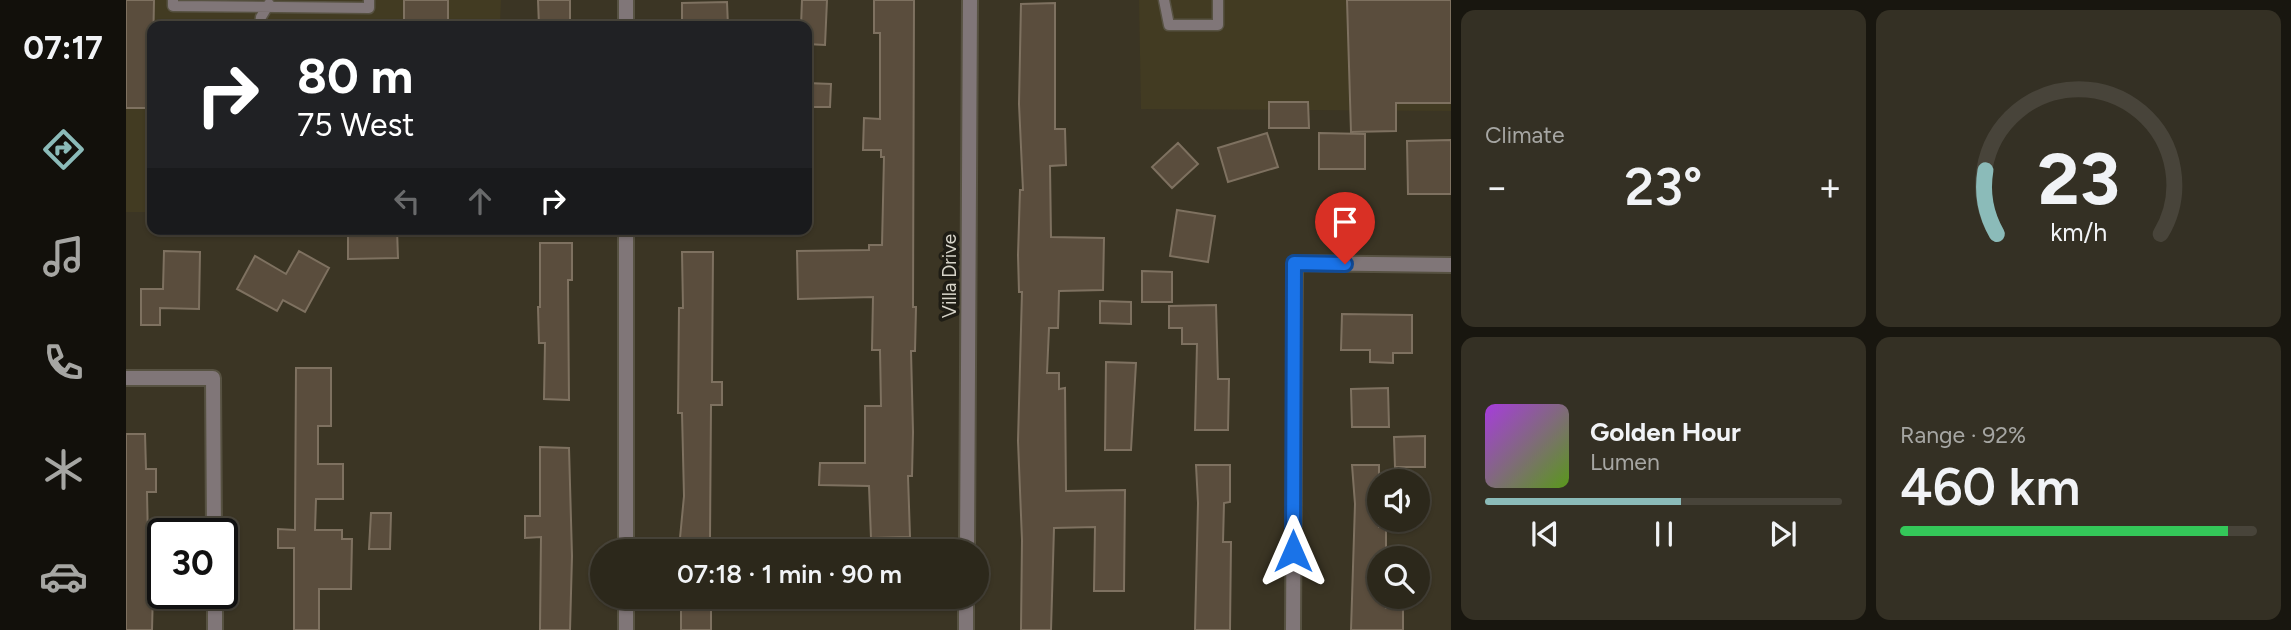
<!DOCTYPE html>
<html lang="en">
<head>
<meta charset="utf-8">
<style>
  body { margin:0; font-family:Figtree,sans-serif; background:#343024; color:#f1f3f6; height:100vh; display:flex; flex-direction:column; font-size:26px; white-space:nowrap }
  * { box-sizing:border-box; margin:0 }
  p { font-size:23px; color:#a6a6a3 }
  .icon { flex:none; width:38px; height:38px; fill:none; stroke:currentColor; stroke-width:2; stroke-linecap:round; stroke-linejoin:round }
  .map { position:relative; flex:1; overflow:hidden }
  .sheet { display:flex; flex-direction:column; gap:10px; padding:10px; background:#18160f; width:840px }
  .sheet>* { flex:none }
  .banner { position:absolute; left:21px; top:21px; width:665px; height:214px; border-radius:14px; box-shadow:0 2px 5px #0004,0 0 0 2px #48443a; background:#202124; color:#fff; overflow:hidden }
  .buttons { position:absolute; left:1241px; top:469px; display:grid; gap:14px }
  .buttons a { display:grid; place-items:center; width:63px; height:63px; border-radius:50%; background:#2c281b; box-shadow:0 2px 5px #0004,0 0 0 2px #48443a; font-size:35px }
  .speed { position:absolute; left:21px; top:518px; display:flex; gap:14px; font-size:35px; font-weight:700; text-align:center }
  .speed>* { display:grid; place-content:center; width:91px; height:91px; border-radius:50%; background:#2c281b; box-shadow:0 2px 5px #0004,0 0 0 2px #48443a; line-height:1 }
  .speed .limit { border:4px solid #111; border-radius:10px; background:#fff; color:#111 }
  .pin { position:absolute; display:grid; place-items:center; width:60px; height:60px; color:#fff; margin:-72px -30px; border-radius:50% 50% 50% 0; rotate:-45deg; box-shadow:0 0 7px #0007 }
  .pin .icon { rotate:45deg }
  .me { position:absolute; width:77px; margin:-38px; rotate:0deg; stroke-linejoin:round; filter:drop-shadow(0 0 5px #0008) }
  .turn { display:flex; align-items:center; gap:24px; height:147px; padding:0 35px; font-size:32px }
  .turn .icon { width:91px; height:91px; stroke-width:2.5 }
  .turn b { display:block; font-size:49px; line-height:60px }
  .lanes { display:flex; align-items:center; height:66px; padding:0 35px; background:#0003; justify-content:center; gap:35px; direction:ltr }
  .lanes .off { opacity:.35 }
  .big { font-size:52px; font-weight:600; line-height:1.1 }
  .sheet .widget { flex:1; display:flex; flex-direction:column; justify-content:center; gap:10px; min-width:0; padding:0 24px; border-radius:14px; background:#343024 }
  .sheet .dial { align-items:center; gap:0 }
  .dial svg { height:182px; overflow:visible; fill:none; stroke:#48443a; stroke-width:7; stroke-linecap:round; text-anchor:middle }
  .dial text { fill:#f1f3f6; stroke:none }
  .song { display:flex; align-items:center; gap:21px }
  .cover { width:84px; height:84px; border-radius:10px; background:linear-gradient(135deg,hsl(280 70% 55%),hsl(90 70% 35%)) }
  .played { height:7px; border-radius:4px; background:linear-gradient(90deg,#8bbbb9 55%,#48443a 55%) }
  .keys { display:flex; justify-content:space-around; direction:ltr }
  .heat { display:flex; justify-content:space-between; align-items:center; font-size:38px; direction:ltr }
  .charge { height:10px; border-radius:5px; background:linear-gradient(90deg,#34c759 92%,#48443a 0) }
  .sheet .tiles { flex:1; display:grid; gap:10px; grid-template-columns:repeat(2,1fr) }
  .trip { position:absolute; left:464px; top:539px; width:399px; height:70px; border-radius:35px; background:#2c281b; box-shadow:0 2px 5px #0004,0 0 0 2px #48443a; font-weight:600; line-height:70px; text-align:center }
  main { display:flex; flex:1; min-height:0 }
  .menu { display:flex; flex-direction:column; width:126px; justify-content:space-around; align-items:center; background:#12100b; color:#a6a6a3 }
  .menu .icon { width:49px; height:49px }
  .menu .active { color:#8bbbb9 }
  .menu b { font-size:32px; color:#f1f3f6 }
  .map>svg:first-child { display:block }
  .built { fill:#423b22 }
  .building { fill:#5a4d3d; stroke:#7e7160; stroke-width:2 }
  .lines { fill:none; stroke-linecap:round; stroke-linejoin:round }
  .lane-casing { stroke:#575242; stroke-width:13 }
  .street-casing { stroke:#575242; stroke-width:18 }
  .lane { stroke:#807678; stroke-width:10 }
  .street { stroke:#807678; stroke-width:14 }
  .route-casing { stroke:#114b97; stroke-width:18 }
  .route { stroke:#1a73e8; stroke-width:12 }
  .labels { text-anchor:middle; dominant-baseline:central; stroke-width:7; stroke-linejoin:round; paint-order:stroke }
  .street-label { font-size:19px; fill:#d7d4c9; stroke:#1f1d15 }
</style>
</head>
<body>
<main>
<nav class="menu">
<b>07:17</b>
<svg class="icon active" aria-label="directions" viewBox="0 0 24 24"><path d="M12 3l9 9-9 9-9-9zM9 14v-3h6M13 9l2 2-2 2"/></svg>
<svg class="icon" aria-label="music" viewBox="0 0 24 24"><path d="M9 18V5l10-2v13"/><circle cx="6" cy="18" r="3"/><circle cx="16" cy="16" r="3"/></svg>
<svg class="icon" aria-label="phone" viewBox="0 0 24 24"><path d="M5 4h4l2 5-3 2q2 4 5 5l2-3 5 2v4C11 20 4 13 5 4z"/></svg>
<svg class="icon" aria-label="climate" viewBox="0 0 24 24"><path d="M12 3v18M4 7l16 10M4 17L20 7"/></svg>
<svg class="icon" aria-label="car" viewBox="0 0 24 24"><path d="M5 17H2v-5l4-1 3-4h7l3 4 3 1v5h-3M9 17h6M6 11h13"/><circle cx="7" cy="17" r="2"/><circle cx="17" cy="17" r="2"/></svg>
</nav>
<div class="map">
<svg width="1325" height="630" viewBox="0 0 1325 630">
  <rect width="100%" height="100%" fill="#3b3524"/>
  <!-- built -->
  <path class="built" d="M0 0H375L374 26H26V212H0Z
    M1013 0H1325V111L1015 109Z"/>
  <!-- building -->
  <path class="building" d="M0 0H28L26 108H0Z
    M278 0H322V26H278Z
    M412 0H444V26H413Z
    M676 0H701L699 45 681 44V26H675Z
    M748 0H788L787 307H790L789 351H785L787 432 786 476H782L784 537 745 538 743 486 693 485 694 463H739V406H755L754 350H746L747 297 672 299 671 251 743 250V245H756L758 157H755V150H737L738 118 754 119V33H748Z
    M1221 0H1325V103H1270V131L1225 132Z
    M601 2 602 26H556V3Z
    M929 3V129H939L940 165 924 166 925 237 978 238 977 290 933 291 932 328H923L921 373H933V389L939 388 940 491 999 490 998 591H968L969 527 928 528 925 630H895L896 540 892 441 896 292H893L892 255 894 190H897L893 104 895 4Z
    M681 83 705 84 704 107H681Z
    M1143 102H1182L1183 128H1143Z
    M1141 133 1152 167 1102 182 1092 148Z
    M1193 133 1239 134V169H1193Z
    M1325 140V194H1282L1281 141Z
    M1052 143 1072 164 1046 188 1026 167Z
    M1051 210 1089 216 1082 262 1044 256Z
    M222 229H271L272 258 222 259Z
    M414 243H446V280H442L443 400 418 399 419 343H413L412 307H414Z
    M38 251 74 252 73 309 34 308V325H15V289H37Z
    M173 251 203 268 179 312 157 300 151 311 111 289 129 256 160 274Z
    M556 252H587L586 382H596V405H585L584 539 554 538 558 496 556 413H552L553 308H557Z
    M1016 271 1046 272V302H1016Z
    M974 301 1005 302V324L974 323Z
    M1090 305 1092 379H1103L1102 430H1069L1071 344H1056V328H1043V306Z
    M1216 314 1286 315V353H1267V363L1244 362V350H1215Z
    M980 362 1010 363 1005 450H979Z
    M170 368H205V426H192V464H217V499H190L189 530H216V539H226L225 589H193V630H168V548H152V529L169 530Z
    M1262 388 1263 427H1226L1225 389Z
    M0 434H19L20 469H30V492H21L23 590H27L26 630H0Z
    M1299 436V467H1269L1268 437Z
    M414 447 443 448 446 556 444 630H414L415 537 399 538V516H414Z
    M1070 465H1104V502L1098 503 1097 542H1105L1104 630H1069L1072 503Z
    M1226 465H1253V527H1260V558H1253V599L1261 600 1260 608H1277V630H1225L1229 504Z
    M245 513H265L264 549H243Z
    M555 597H585V630H555Z"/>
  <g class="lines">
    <defs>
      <path id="lane" d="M47 0V6L243 8V0
        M1038 0 1043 25H1092V0
        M134 26 135 17 143 4"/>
      <path id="street" d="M500 0V26
        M500 229V551
        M0 378H87L88 534
        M841 551 844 0
        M89 593V630
        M500 597V630
        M840 630V597
        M1167 630 1169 263 1325 265"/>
    </defs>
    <!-- lane casing -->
    <use href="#lane" class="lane-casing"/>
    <!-- street casing -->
    <use href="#street" class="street-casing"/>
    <!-- lane -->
    <use href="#lane" class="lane"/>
    <!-- street -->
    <use href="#street" class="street"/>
  </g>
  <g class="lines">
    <defs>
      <path id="route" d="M1167 551 1168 263 1219 264"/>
    </defs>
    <!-- route casing -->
    <use href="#route" class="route-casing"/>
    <!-- route -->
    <use href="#route" class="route"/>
  </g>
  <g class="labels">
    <!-- street labels -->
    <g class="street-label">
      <text transform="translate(823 276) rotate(-90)">Villa Drive</text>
    </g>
  </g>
</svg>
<div class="buttons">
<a><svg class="icon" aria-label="sound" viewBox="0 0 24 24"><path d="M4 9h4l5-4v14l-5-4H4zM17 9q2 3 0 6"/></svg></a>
<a><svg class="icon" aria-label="search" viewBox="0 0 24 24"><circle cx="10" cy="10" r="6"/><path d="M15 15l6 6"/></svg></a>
</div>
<div class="speed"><div class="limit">30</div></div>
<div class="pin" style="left:1219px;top:264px;background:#d93025"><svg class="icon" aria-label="arrive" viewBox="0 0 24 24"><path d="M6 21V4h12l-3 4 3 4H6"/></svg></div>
<svg class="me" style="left:1167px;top:551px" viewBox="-20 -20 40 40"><path d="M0-17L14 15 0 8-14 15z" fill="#1a73e8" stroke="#fff" stroke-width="4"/></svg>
<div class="trip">07:18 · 1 min · 90 m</div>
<div class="banner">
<div class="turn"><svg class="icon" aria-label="right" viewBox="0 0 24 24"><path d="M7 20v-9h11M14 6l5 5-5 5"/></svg><div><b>80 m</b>75 West</div></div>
<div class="lanes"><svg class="icon off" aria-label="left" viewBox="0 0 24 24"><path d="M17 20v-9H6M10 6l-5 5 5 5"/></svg><svg class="icon off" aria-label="ahead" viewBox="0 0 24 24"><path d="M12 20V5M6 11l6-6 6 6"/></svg><svg class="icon" aria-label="right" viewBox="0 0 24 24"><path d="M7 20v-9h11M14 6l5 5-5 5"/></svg></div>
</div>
</div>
<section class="sheet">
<div class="tiles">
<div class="widget"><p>Climate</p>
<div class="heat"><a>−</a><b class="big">23°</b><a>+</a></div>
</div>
<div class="widget dial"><svg viewBox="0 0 100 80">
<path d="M14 69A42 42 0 1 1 86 69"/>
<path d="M14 69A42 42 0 0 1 9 41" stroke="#8bbbb9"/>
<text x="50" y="56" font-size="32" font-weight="700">23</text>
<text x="50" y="72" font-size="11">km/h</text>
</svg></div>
<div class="widget">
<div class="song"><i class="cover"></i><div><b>Golden Hour</b><p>Lumen</p></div></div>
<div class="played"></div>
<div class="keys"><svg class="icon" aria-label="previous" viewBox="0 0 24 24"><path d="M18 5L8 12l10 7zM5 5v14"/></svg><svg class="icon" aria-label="pause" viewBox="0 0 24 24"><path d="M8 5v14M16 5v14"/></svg><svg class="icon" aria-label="next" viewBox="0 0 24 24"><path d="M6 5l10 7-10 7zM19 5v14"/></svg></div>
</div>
<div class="widget"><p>Range · 92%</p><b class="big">460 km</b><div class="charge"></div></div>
</div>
</section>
</main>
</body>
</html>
